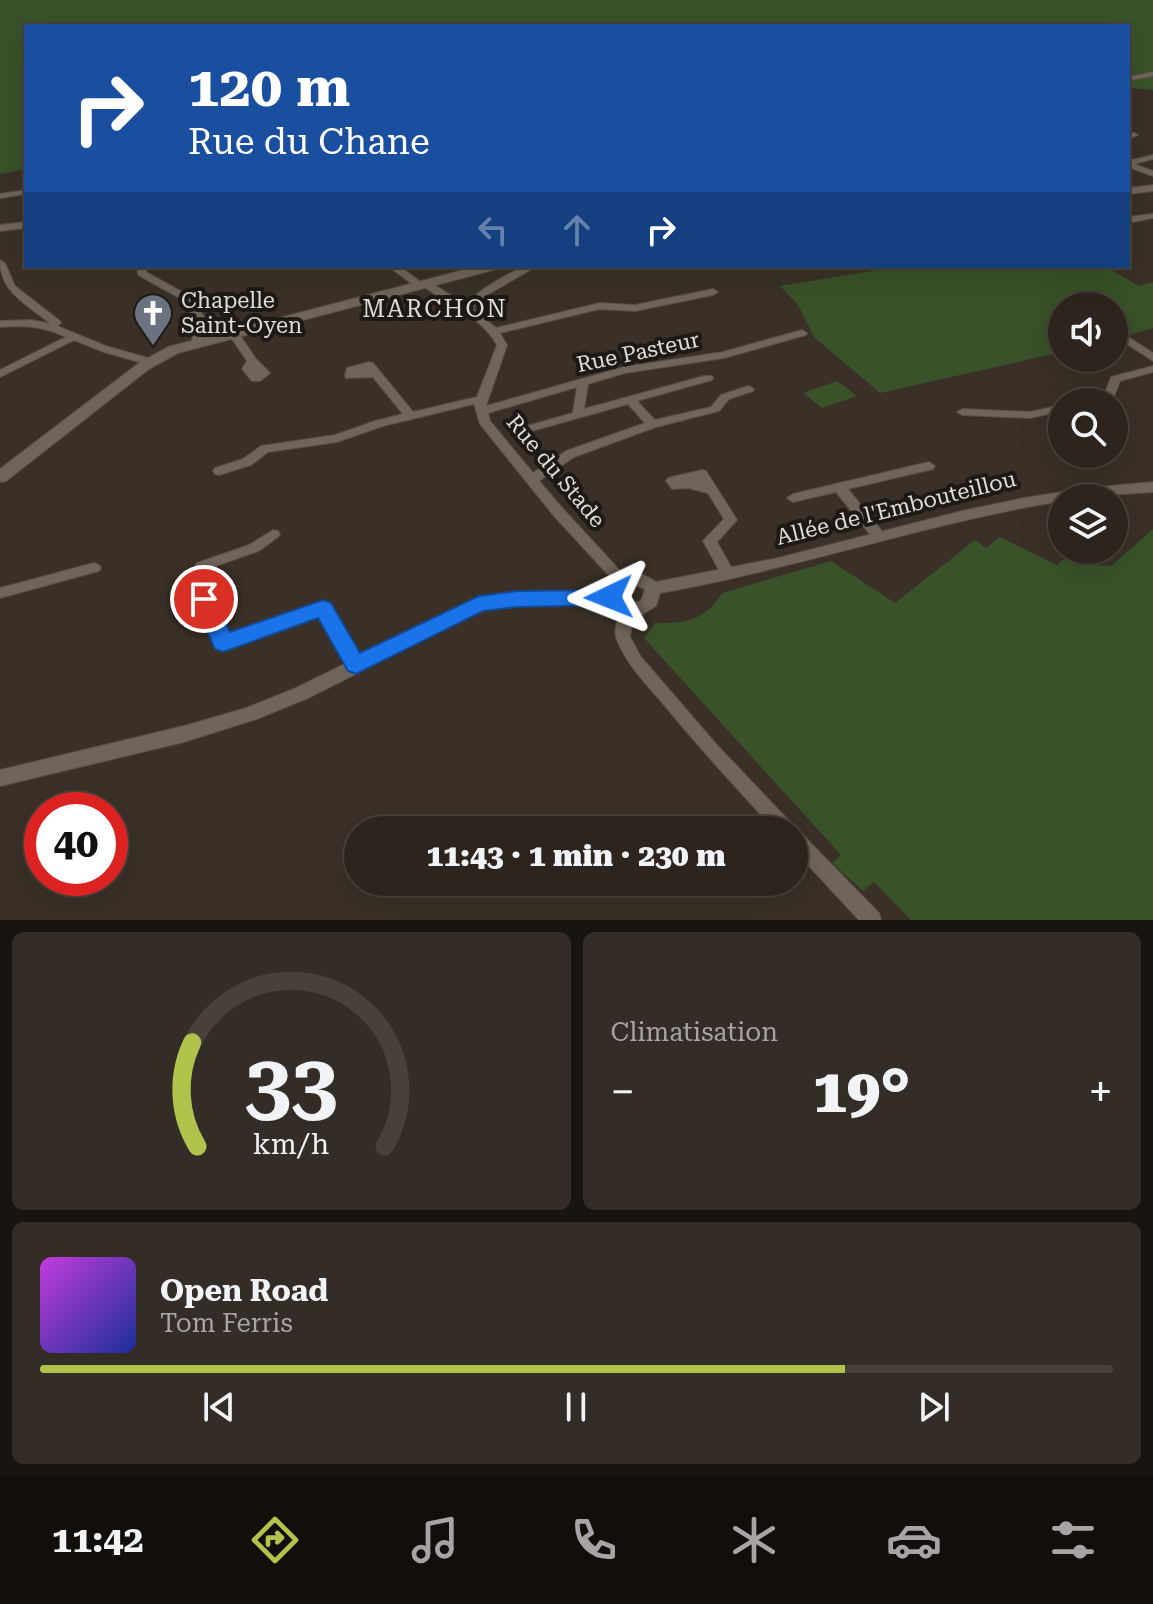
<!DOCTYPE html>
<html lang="fr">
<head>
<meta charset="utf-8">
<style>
  body { margin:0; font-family:"Roboto Serif",serif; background:#342c26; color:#f1f3f6; height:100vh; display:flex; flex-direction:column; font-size:30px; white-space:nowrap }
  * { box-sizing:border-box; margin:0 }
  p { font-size:26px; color:#a6a4a4 }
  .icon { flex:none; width:44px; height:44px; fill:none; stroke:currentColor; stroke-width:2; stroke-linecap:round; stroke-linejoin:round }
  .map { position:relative; height:920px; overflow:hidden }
  .side { display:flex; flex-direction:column; gap:12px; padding:12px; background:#181410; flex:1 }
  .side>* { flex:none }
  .banner { position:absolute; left:24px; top:24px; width:1106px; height:244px; border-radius:0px; box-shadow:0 8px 32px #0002,0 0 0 2px #48413b; background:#1a4fa0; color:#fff; overflow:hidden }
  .tools { position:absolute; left:1048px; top:292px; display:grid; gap:16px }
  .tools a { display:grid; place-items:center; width:80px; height:80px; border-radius:50%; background:#2c241d; box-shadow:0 8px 32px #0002,0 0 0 2px #48413b; font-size:40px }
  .speed { position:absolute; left:24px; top:792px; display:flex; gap:16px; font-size:40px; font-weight:700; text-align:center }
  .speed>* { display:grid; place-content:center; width:104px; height:104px; border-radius:50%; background:#2c241d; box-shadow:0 8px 32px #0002,0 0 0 2px #48413b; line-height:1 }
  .speed .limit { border:12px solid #d22; background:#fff; color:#111 }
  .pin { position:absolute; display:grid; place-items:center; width:68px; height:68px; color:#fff; margin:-34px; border:4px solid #fff; border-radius:50%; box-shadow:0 2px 8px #0007 }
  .me { position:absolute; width:88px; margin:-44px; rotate:268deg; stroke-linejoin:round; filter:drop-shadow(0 0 6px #0008) }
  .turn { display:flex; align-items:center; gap:28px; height:168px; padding:0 32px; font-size:36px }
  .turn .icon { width:104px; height:104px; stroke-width:2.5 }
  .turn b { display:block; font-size:56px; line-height:68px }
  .lanes { display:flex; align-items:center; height:76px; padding:0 32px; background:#0003; justify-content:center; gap:40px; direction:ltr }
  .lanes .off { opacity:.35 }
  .big { font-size:60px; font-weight:800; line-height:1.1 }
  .side .tile { flex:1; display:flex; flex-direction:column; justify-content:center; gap:12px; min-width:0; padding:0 28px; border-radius:12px; background:#342c26 }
  .side .dial { align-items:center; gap:0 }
  .dial svg { height:208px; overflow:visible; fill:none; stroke:#48413b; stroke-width:7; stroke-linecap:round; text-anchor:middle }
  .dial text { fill:#f1f3f6; stroke:none }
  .song { display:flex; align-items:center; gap:24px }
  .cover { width:96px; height:96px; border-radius:12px; background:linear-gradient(135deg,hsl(290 70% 55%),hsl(230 70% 35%)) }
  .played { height:8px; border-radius:4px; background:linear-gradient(90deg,#b2c34c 75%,#48413b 75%) }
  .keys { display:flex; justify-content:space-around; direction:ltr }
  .heat { display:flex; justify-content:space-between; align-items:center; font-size:44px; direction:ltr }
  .side .tiles { flex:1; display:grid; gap:12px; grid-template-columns:1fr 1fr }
  .tile:last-child { grid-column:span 2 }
  .trip { position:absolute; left:344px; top:816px; width:464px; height:80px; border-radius:40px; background:#2c241d; box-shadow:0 8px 32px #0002,0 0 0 2px #48413b; font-weight:800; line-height:80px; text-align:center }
  .dock { display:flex; height:128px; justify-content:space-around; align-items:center; background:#120e0c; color:#a6a4a4 }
  .dock .icon { width:56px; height:56px }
  .dock .current { color:#b2c34c }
  .dock b { font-size:36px; color:#f1f3f6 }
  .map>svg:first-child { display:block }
  .green { fill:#395229 }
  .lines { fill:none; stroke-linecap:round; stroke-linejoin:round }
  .minor-casing { stroke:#574f47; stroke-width:2 }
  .tertiary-casing { stroke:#574f47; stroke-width:2 }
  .secondary-casing { stroke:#574f47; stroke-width:2 }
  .minor { fill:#70655a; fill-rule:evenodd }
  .tertiary { fill:#70655a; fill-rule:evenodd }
  .secondary { fill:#70655a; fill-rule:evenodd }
  .route { fill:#1a73e8; stroke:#114b97; stroke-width:2 }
  .labels { text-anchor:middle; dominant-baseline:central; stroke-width:8; stroke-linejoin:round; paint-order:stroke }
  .poi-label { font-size:22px; fill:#e2dcd6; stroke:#1d1915; text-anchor:start }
  .street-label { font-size:22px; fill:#e2dcd6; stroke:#1d1915 }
  .neighbourhood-label { font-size:24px; letter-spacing:2px; fill:#e2dcd6; stroke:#1d1915 }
</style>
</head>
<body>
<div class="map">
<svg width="1153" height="920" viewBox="0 0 1153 920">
  <rect width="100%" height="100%" fill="#3a3027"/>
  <!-- green -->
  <path class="green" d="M0 0H1153V90L1128 88V26H26V169L0 174Z
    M902 266H1105L1139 286 1153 282V328L1114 339V306H1062V352L880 393 814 337 798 305 780 286Z
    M837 381 857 396 822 408 803 393Z
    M1153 529V920H911L874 882 863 891 832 863 841 855 644 638 655 623C686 624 706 620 722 593L831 561 895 603 975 540 986 548 1000 537 1057 565 1073 552 1095 565 1111 566Z"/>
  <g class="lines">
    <defs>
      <path id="minor" d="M1153 72V76L1128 81V77Z
        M1134 133 1138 135 1128 139V135Z
        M1153 155V159L1134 164 1153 171V176L1128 167V161Z
        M26 190V194L0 198V194Z
        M1153 214V218L1128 223V217Z
        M26 222V228L0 231V225Z
        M0 260 5 263 15 286 60 321 61 323 57 326 106 346 148 358 155 362 150 365 146 364 104 352 74 340 0 377V370L66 337C43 326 24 325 0 327V321L32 320 51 324C28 305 0 293 0 260Z
        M137 266H147L146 272 184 293 202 314 204 316 201 345H193L192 343 194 316 178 297 138 275Z
        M388 266H399L421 282 428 281 465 304C482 289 514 266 537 266L487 295 472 308 496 328 600 303 635 305 713 289 718 292 713 295 635 311 600 309 500 333 507 345 486 406 624 367 723 352 802 330 807 333 806 335 724 358 625 373 588 384 584 409 704 376H712L713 378 712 380 637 401 655 420 711 407 721 395 745 387 749 386 754 389 753 391 729 399 719 411 656 427 574 457 539 481 564 510 624 575 626 578 624 581H614L554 516 480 424 474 404 383 426 337 442 268 452 251 465 219 475 215 474 213 471 215 468 243 459 261 446 335 435 375 421 403 414 373 377 346 378 345 376 347 368 369 362 373 363 413 412 477 397 497 345C480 315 449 306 423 286L416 287ZM577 387 573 413 513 430 511 432 513 434H521L628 404 645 423 566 451 533 473 490 421 488 413Z
        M233 330 237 331 256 359 270 373 260 381H252L242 369 247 361 228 333Z
        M1125 335 1153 353V361L1121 340 1120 338Z
        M1153 366V372L1120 381 1113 399 1102 402H1081L1083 400 1104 395 1111 377Z
        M1062 405V411L1030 418 963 415 957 412 963 409 1030 412Z
        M929 462 935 466 933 469 848 489 885 535 883 538H873L836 492 793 502 787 498 793 494Z
        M702 470 706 471 737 520 717 542 735 574 733 577H723L703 541 724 519 708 493 688 488 672 489 666 481 668 478Z
        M273 530 278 531 280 534 278 537 259 551 207 569 201 577 227 636 323 603 328 604 361 661 364 665 361 669 356 671 351 669 320 615 228 647 223 649 218 647 187 577 197 563 249 545Z
        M94 563 99 565 101 568 99 571 0 598V588Z
        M633 605 638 606 640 610 633 618 630 637 641 657 716 744 792 824 795 830 800 832 879 913 881 920H859L794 850V830H775C735 787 697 745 660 700 644 682 626 663 617 640 612 626 620 610 633 605Z"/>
      <path id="tertiary" d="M1153 482V492L1062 498V501C926 523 796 569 660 593L656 606 643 614H623L605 603 517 605 482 610 308 698 257 719 184 742 0 786V770L184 726 246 708 296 688 479 598 517 593 602 591 606 579C626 572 638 569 656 582L778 558 962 511 1024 498 1088 488ZM630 583 645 589 642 599 639 602H627L618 595 619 586Z"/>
      <path id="secondary" d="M1153 185V191L1128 194V188Z
        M479 266H499L497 269 178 353 149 369 6 481 0 482V469L139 363 168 347Z"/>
    </defs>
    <!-- minor casing -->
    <use href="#minor" class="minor-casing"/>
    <!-- tertiary casing -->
    <use href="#tertiary" class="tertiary-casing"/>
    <!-- secondary casing -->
    <use href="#secondary" class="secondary-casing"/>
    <!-- minor -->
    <use href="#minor" class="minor"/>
    <!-- tertiary -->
    <use href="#tertiary" class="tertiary"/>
    <!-- secondary -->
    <use href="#secondary" class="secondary"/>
  </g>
  <!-- route -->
  <path class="route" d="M609 590 619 597 609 605 517 607 483 611 356 674 348 671 318 618 223 652 215 649 193 599 196 594H211L230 632 323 600 331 603 360 653 479 596 517 591Z"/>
  <!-- icons -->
  <defs>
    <symbol id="church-pin" viewBox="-11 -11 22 30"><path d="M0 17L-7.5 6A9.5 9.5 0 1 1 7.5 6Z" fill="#6b7280" stroke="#1d1915"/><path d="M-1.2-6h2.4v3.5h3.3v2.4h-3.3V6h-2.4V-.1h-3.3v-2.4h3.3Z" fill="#fff"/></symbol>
  </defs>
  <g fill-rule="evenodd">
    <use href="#church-pin" x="131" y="291" width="44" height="60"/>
  </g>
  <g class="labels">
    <!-- poi labels -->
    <g class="poi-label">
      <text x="181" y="300">Chapelle<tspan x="181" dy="25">Saint-Oyen</tspan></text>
    </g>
    <!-- street labels -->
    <g class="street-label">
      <text transform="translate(638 352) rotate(-12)">Rue Pasteur</text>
      <text transform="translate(556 471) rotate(50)">Rue du Stade</text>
      <text transform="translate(896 508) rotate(-14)">Allée de l'Embouteillou</text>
    </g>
    <!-- neighbourhood labels -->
    <g class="neighbourhood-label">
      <text x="435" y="309">MARCHON</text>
    </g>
  </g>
</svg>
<div class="tools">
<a><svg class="icon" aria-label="sound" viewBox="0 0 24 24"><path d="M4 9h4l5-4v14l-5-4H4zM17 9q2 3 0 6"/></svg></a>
<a><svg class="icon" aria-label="search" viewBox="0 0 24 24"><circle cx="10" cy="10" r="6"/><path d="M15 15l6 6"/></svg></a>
<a><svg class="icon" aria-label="layers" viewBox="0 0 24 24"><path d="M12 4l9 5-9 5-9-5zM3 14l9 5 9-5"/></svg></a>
</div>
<div class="speed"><div class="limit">40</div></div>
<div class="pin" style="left:204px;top:599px;background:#d93025"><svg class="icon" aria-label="arrive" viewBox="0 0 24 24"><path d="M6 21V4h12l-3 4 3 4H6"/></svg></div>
<svg class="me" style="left:609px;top:597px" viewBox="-20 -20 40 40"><path d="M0-17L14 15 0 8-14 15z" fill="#1a73e8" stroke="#fff" stroke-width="4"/></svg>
<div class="trip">11:43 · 1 min · 230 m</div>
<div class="banner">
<div class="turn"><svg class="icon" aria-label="right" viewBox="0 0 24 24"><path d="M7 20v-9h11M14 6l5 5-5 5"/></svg><div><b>120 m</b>Rue du Chane</div></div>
<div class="lanes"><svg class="icon off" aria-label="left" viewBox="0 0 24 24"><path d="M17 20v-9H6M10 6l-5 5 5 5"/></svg><svg class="icon off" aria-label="ahead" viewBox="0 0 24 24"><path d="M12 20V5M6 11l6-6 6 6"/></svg><svg class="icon" aria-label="right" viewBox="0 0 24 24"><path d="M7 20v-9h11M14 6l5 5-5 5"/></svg></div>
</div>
</div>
<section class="side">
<div class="tiles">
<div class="tile dial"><svg viewBox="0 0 100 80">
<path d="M14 69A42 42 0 1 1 86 69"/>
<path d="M14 69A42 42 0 0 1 12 29" stroke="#b2c34c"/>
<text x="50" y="56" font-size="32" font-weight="700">33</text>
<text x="50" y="72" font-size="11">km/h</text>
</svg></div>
<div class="tile"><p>Climatisation</p>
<div class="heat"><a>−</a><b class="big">19°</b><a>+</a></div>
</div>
<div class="tile">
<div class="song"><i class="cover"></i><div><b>Open Road</b><p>Tom Ferris</p></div></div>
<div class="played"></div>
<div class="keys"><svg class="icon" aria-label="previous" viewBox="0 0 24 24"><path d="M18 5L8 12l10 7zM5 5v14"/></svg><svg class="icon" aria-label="pause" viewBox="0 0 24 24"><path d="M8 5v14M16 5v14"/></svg><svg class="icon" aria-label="next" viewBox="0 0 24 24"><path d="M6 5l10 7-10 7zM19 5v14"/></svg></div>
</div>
</div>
</section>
<nav class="dock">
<b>11:42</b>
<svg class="icon current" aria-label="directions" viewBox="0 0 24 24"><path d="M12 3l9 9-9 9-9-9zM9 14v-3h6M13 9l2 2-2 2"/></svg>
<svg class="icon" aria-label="music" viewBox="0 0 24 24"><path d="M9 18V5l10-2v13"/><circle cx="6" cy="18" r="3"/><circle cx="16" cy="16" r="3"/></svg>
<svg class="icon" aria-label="phone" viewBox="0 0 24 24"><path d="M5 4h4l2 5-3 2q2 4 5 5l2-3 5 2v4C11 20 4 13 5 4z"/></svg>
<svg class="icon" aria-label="climate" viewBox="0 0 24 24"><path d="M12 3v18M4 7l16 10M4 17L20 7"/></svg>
<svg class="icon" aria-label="car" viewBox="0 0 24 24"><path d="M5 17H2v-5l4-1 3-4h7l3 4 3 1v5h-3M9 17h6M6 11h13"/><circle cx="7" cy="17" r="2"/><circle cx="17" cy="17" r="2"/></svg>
<svg class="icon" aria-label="filters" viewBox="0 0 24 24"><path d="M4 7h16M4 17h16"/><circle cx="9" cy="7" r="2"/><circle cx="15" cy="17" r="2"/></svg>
</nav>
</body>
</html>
